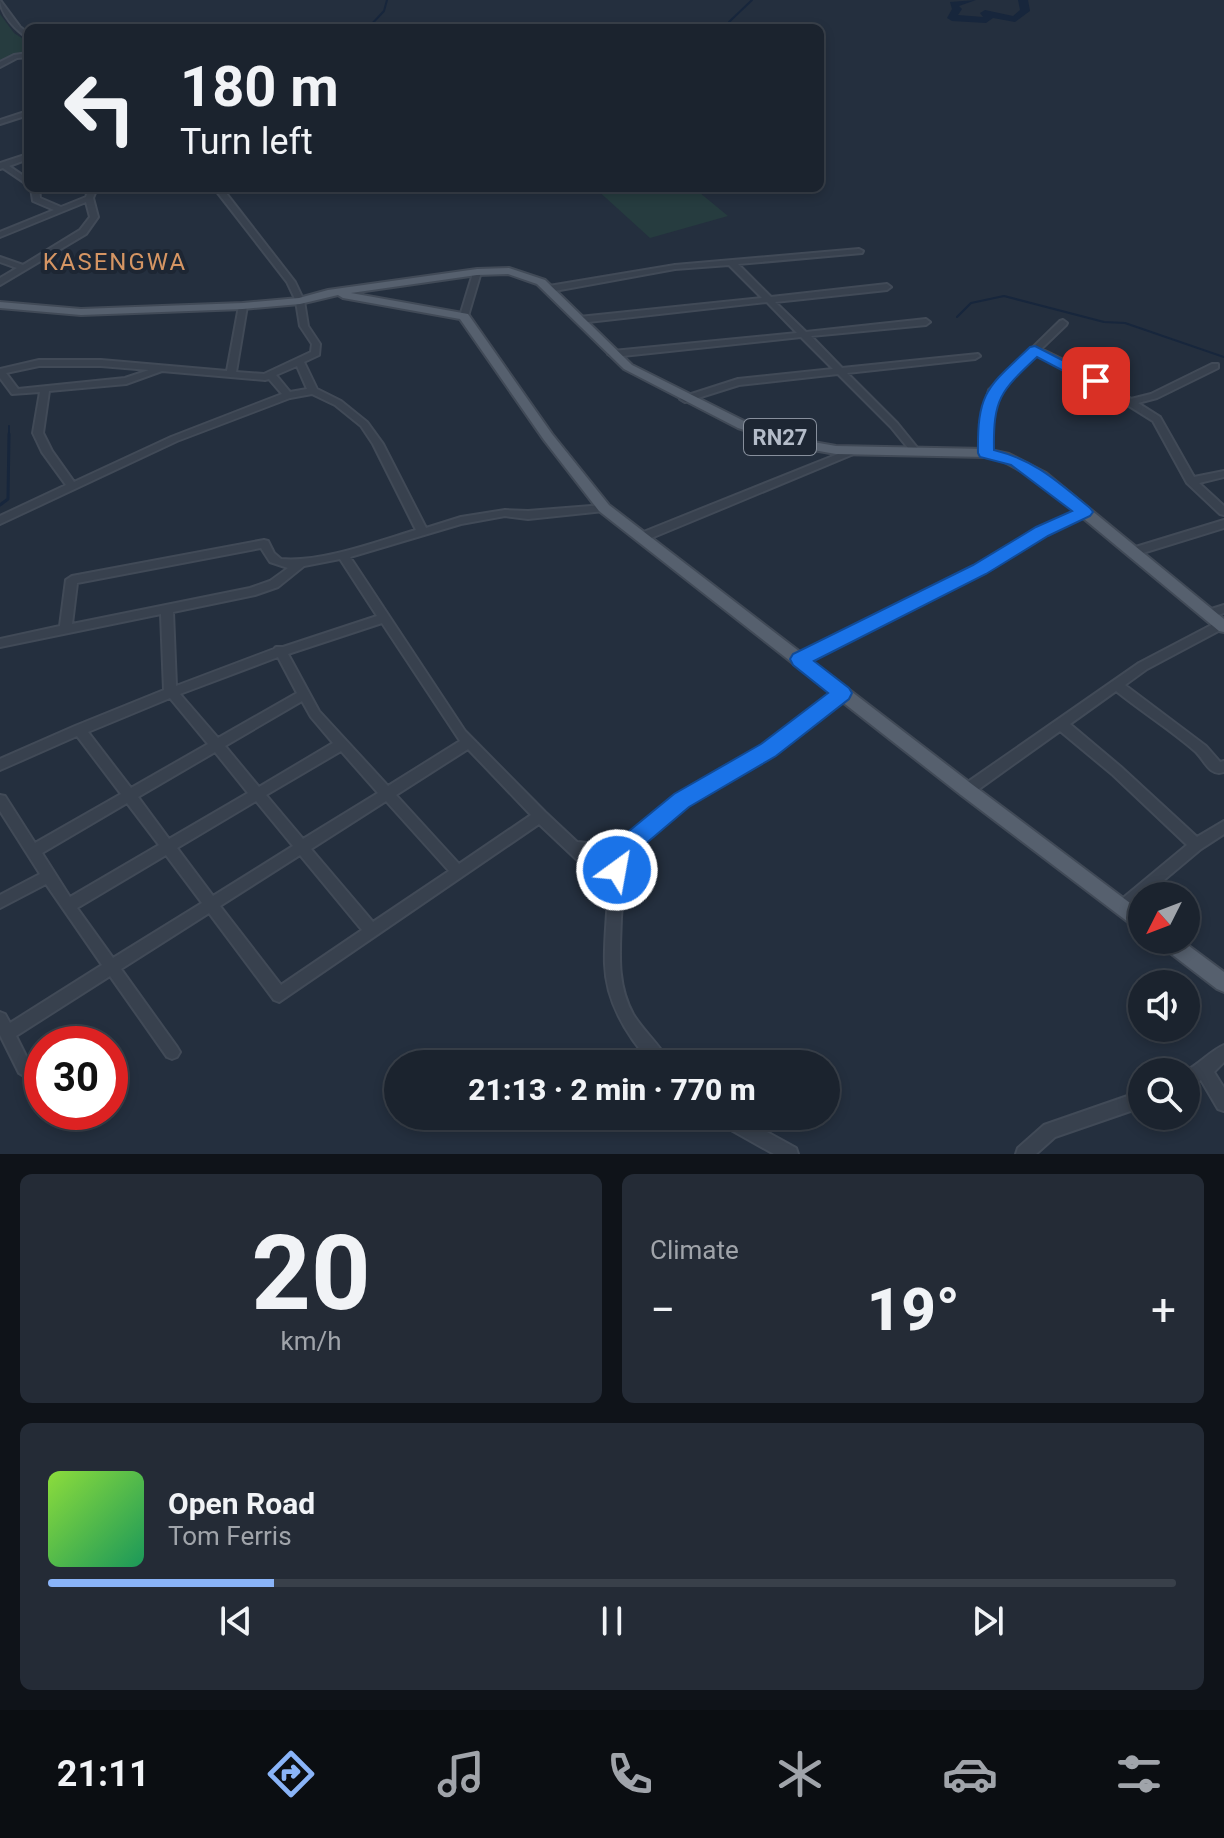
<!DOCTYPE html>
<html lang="en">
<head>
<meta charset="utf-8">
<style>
  body { margin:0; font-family:Roboto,sans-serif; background:#242b36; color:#f1f3f6; height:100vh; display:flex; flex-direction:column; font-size:30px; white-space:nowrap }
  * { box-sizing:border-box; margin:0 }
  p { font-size:26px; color:#a0a4aa }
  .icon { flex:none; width:44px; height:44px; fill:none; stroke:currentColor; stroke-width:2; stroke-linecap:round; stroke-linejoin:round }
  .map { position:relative; height:1154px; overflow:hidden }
  .details { display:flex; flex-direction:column; gap:20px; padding:20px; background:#0f1319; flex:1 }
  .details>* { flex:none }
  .hud { position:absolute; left:24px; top:24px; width:800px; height:168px; border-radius:12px; box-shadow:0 4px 12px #0003,0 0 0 2px #39404a; background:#1b232e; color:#f1f3f6; overflow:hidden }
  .needle { width:52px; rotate:228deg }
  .fabs { position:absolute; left:1128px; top:882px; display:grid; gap:16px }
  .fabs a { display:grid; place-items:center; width:72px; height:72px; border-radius:50%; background:#1b232e; box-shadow:0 4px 12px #0003,0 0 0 2px #39404a; font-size:40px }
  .speed { position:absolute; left:24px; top:1026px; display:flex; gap:16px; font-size:40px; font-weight:700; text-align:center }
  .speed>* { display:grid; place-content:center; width:104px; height:104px; border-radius:50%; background:#1b232e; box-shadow:0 4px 12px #0003,0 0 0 2px #39404a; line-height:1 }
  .speed .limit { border:12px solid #d22; background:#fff; color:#111 }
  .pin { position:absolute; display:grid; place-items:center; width:68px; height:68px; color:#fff; margin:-34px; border-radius:16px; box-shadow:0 4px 12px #0006 }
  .me { position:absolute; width:88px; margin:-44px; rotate:32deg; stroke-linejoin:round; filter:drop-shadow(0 0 6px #0008) }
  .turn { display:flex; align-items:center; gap:28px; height:168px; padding:0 24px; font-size:36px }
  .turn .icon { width:104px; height:104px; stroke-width:2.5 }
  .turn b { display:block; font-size:56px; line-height:68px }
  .big { font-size:60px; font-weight:800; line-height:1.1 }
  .details .widget { flex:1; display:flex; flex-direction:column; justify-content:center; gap:12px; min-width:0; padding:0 28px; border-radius:12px; background:#242b36 }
  .details .dial { align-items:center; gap:0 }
  .dial b { font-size:104px; line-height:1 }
  .song { display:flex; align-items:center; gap:24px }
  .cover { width:96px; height:96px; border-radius:12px; background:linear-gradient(135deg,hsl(90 70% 55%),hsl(150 70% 35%)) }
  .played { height:8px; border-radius:4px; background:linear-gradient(90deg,#8ab4f8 20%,#39404a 20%) }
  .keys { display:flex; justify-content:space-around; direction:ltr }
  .heat { display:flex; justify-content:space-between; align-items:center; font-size:44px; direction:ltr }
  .details .tiles { flex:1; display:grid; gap:20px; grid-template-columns:1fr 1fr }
  .widget:last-child { grid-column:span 2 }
  .trip { position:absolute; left:384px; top:1050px; width:456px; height:80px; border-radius:40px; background:#1b232e; box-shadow:0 4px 12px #0003,0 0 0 2px #39404a; font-weight:800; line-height:80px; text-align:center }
  .menu { display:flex; height:128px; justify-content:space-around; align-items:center; background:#0b0e12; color:#a0a4aa }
  .menu .icon { width:56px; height:56px }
  .menu .active { color:#8ab4f8 }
  .menu b { font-size:36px; color:#f1f3f6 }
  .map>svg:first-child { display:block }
  .green { fill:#263c3f }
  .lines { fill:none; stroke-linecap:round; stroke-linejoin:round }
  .stream-far1 { stroke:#17263c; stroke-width:2 }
  .stream { stroke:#17263c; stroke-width:3 }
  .river { fill:#17263c; fill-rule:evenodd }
  .minor-casing { stroke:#414a57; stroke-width:4 }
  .major-casing { stroke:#414a57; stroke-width:4 }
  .minor { fill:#38414e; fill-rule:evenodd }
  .major { fill:#56606e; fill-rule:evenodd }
  .route { fill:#1a73e8; stroke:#114b97; stroke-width:2 }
  .labels { text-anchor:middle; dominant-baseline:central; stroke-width:8; stroke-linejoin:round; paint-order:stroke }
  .shield { fill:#1d2633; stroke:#878f9c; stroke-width:2 }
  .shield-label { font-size:22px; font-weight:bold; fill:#b4bcc9 }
  .far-quarter-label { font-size:24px; letter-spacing:2px; fill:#d59563; stroke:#1d2633 }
</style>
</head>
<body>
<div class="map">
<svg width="1224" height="1154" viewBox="0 0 1224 1154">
  <rect width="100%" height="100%" fill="#242f3e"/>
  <!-- green -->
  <path class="green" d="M0 14 14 33 28 42V53H18L0 63Z
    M595 188H694L728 216 650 238Z"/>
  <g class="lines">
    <!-- stream-far1 -->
    <path class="stream-far1" d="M368 28 384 11 387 0
      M728 28 729 22 752 0
      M198 191 206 188
      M957 317 971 303 1004 296 1104 322 1125 323 1224 357
      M9 436V426"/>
    <!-- stream -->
    <path class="stream" d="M0 505 8 499 9 434"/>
    <!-- river -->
    <path class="river" d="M976 0 959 6 962 9 958 15 983 17 980 13 985 10 1013 16 1020 10 1018 0H1028L1030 11 1015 22 993 18 986 23 952 21 947 18 952 9 950 2Z"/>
    <defs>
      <path id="minor" d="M0 0 20 27 28 33V38C16 30 1 15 0 0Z
        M28 53V57L17 58 0 67V62L14 55Z
        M28 111V115L0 124V120Z
        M28 154V159L9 166 28 179V185L3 168 0 169V163Z
        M31 188H39L40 198 61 207 86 197 89 188H97L93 198 98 217 86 234 0 285V278L17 268 0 262V257L23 265 80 230 90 217 86 202 0 237V232L54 210 33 201Z
        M214 188H222L295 282 304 301 308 326 320 344 319 355 304 362 317 389 341 401 367 422 383 444 426 528 461 517 505 510 528 511 604 505 609 508 604 511 528 519 505 516 461 524 350 557 465 731 545 812 577 842 618 846 676 797 764 746 838 690H846L848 693 846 696 772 754 686 805 626 855C623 876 623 896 621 917 620 951 616 983 633 1014 643 1031 663 1048 670 1064H652C627 1036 606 1002 605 964 604 939 608 914 608 889L539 824 279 1002 274 1000 209 913 121 969 177 1047 180 1052 177 1057 172 1059 167 1057 110 976 16 1036 32 1068 29 1073 24 1076 19 1073 0 1035V1012L5 1014 10 1023 102 965 46 884 0 908V895L40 874 0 811V795L5 796 35 843 121 794 77 736 0 770V759L75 726 164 690 161 614 0 647V639L60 626 66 580 72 576 264 540 268 541 274 553 281 559C320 563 379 541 416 530L373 444 361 426 335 405 312 394 290 398 177 441 0 524V516L66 485 42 452 33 433 40 392 12 394 0 378V369L39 360H101L227 371 239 306 243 303 247 306 236 372 264 374 311 352 312 344 300 326 296 301 287 282ZM39 366H101L149 370 125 378 18 389 6 373ZM297 366 307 389 290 392 276 375ZM162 371 265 380 269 379 282 394 171 437 74 482 52 451 43 433 49 391 126 384ZM261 548 270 562 288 568 270 581 250 588 72 624 77 583ZM340 559 377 616 283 647H276L274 649 176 686 173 612 255 595 278 587 304 566ZM382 623 460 741 388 786 319 711 288 654ZM278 657 297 693 218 738 180 694ZM170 698 208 744 131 788 88 732ZM302 701 311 717 333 743 259 787 225 746ZM468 749 531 815 459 864 396 795ZM341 751 378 793 303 839 266 795ZM215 752 248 793 169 839 138 797ZM256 801 293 846 213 896 177 848ZM386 801 449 871 373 922 311 849ZM127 803 159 845 70 897 42 853ZM166 855 202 903 113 958 77 908ZM300 855 362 930 281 985 220 906ZM590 855 605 856 598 862Z
        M859 249 863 251 862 253 738 264 771 297 887 284 891 287 887 290 775 302 806 332 926 319 930 322 926 325 811 336 842 368 978 354 980 356 975 359 847 373 897 423 919 450 921 452 919 454H913L891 427 838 374 739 385 685 402 680 399 682 397 738 379 833 369 801 337 613 357 608 354 613 351 797 333 767 302 579 323 575 320 579 317 762 298 729 265 675 269 549 292 545 289 549 286 675 265Z
        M474 270H477L481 272 468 316 464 319 460 316Z
        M1063 320 1067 323 1066 325 1041 349 1084 370 1131 399 1151 394 1212 364H1218V368L1157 398 1138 403 1160 417 1194 477 1224 471V477L1199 483 1224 506V515L1220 514 1187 483 1153 421 1078 374 1036 354 998 391 990 423 991 453 990 455H982L980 423 989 390 1060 321Z
        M853 448 856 449 858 451 856 453 644 541 640 542 635 538 636 535Z
        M1084 509 1089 512 1088 514 1046 534 984 573 803 662H795L793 659 795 656 976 567 1038 528Z
        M1224 520V528L1133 556 1128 552 1129 549Z
        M1224 605V613L1209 618 1205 617 1203 614 1205 611Z
        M1221 620 1224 621V628L1147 669 1125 685 1206 746 1220 762 1224 761V772C1210 777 1205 761 1196 752 1171 730 1142 712 1116 691L1070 724 1121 767 1197 837 1224 821V834L1201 849 1145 896H1142V899L1127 911 1122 913 1117 911 1115 907 1117 903 1187 845 1113 775 1060 731 972 794 967 795 962 794 961 790 962 786 1139 663Z
        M1224 1045V1062L1214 1072 1224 1088V1111L1218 1109 1201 1080 1186 1087V1072H1184C1200 1064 1210 1051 1224 1045Z
        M1142 1091V1107L1055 1137 1036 1154H1016L1018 1148 1044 1125Z
        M715 1116H738L796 1148 798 1154H774L717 1122Z"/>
      <path id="major" d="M509 268 545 280 632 365 746 422 802 440 836 446 986 449 1009 454 1046 473 1224 619V632L1219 631 1036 479 1001 460 986 457 836 454 796 447 738 428 624 369 537 284 508 274 477 275 351 293 468 314 552 434 609 505 973 785 1142 912V930L1136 928 961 795 599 511 544 440 460 319 343 298 338 295 300 304 243 309 81 315 0 308V302L81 309 243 303 299 298 328 290 477 269Z
        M1158 940H1181L1224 972V992L1217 989 1161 946Z"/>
    </defs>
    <!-- minor casing -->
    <use href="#minor" class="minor-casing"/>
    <!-- major casing -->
    <use href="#major" class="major-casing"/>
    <!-- minor -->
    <use href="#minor" class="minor"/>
    <!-- major -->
    <use href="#major" class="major"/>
  </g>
  <!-- route -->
  <path class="route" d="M1035 346 1103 381 1101 385H1090L1037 357C1001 391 993 398 994 450 1035 460 1058 482 1090 508L1093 512 1090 516 1048 536 986 574 814 661 849 688 852 693 849 699 776 756 689 807 630 857 625 877 617 879 609 877 606 870 612 845 674 794 761 744 828 693 793 665 790 659 793 654 973 565 1036 527 1072 511 1011 465 980 457 978 453C977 391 988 387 1030 347Z"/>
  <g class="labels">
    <!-- shield labels -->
    <rect class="shield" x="744" y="419" width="72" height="36" rx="6"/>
    <g class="shield-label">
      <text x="780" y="437">RN27</text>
    </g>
    <!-- far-quarter labels -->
    <g class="far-quarter-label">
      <text x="115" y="262">KASENGWA</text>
    </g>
  </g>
</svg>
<div class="fabs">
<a><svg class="needle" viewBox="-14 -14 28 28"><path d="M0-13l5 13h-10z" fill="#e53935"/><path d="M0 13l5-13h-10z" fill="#a0a4aa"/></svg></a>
<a><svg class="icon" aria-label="sound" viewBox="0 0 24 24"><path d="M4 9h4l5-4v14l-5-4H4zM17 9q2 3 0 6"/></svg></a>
<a><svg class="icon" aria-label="search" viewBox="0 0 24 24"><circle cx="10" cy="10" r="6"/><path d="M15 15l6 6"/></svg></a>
</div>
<div class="speed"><div class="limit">30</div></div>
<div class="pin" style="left:1096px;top:381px;background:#d93025"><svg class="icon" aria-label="arrive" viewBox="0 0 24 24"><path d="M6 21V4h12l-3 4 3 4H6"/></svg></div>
<svg class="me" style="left:617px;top:870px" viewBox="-20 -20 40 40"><circle r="17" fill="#1a73e8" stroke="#fff" stroke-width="3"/><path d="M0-11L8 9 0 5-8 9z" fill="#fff"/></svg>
<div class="trip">21:13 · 2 min · 770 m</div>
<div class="hud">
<div class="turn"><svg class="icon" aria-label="left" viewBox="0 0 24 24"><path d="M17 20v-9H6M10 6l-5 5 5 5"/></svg><div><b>180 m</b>Turn left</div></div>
</div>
</div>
<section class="details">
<div class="tiles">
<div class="widget dial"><b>20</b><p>km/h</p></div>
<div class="widget"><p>Climate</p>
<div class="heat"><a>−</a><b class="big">19°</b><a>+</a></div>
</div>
<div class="widget">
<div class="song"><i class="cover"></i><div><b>Open Road</b><p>Tom Ferris</p></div></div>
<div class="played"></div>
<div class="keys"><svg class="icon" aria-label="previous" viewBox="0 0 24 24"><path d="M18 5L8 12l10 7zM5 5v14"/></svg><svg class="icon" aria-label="pause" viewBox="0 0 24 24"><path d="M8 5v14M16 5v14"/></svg><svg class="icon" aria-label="next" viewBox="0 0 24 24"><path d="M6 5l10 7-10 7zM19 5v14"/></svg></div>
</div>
</div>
</section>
<nav class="menu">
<b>21:11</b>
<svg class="icon active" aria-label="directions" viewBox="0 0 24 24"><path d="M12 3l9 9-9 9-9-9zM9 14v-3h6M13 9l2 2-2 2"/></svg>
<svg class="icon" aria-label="music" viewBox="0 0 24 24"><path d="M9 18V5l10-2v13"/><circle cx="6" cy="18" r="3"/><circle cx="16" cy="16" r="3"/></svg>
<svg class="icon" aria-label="phone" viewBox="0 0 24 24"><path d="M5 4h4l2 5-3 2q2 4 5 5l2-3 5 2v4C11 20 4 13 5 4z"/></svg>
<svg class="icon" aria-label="climate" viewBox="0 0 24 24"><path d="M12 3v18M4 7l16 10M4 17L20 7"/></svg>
<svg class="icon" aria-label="car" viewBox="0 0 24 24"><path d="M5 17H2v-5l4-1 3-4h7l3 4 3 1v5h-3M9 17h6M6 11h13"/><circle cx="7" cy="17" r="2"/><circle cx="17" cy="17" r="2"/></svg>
<svg class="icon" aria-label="filters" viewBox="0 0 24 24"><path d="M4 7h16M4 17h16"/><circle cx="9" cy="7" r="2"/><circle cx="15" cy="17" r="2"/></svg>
</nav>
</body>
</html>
